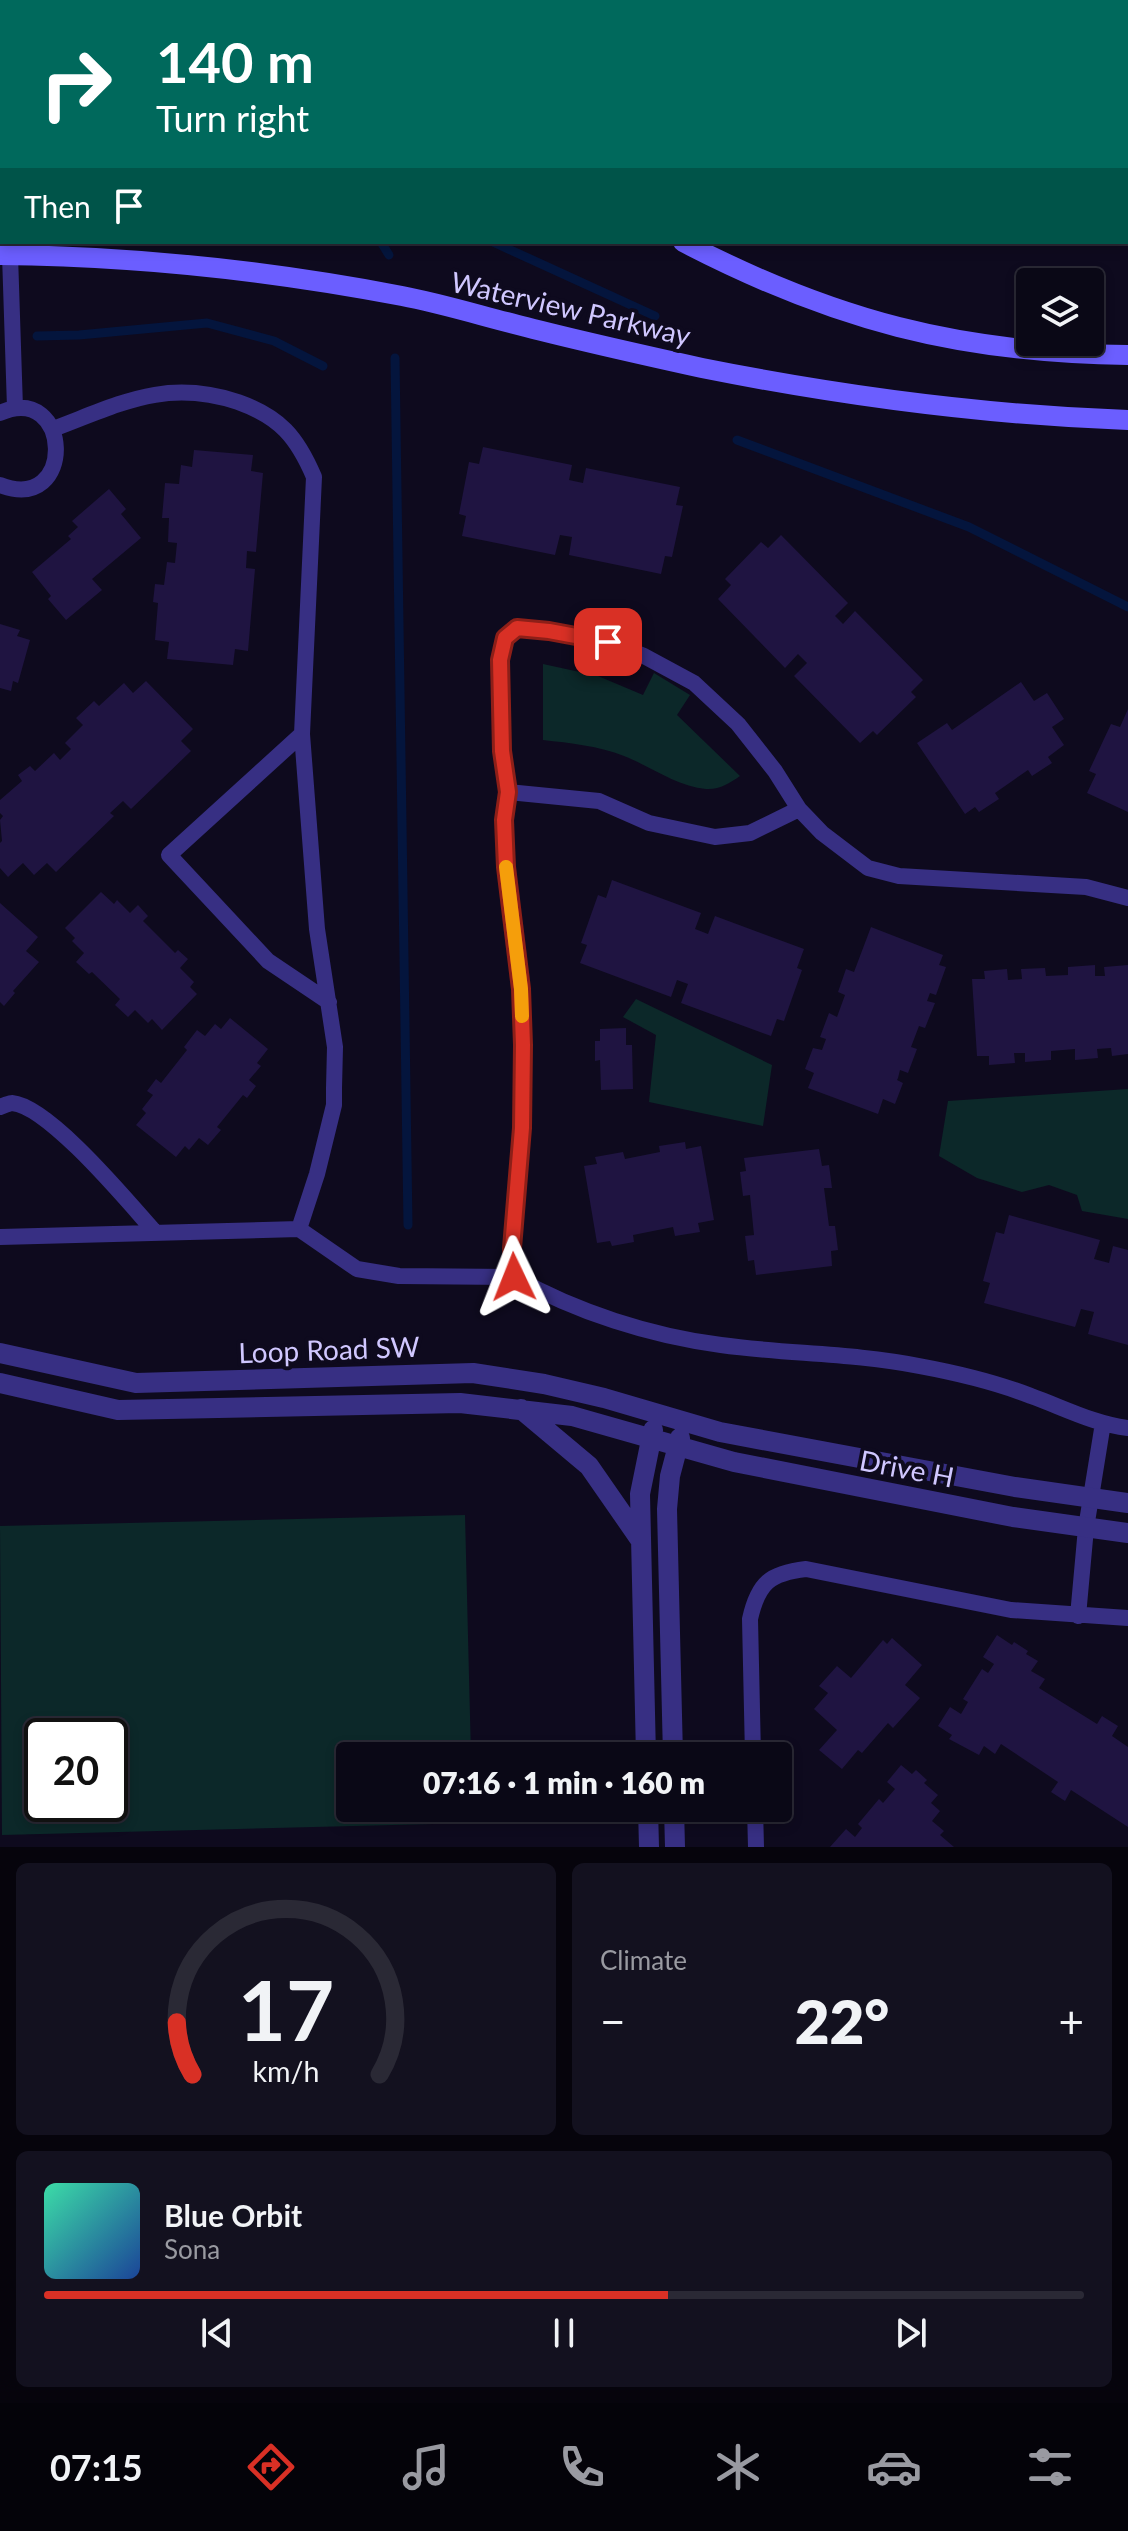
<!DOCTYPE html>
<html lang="en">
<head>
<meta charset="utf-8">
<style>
  body { margin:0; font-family:Lato,sans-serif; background:#13111f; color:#f1f3f6; height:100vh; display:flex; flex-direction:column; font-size:30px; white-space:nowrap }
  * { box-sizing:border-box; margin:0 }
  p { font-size:26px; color:#999aa1 }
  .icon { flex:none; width:44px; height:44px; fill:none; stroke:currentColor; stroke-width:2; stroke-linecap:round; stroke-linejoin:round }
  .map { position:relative; height:1847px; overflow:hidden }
  .panel { display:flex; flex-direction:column; gap:16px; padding:16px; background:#06040c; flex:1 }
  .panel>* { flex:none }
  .guide { position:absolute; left:0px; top:0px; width:1128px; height:244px; box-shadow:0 4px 12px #0003,0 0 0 2px #2a2935; background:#00695c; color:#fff; overflow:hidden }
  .tools { position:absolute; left:1016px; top:268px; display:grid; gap:16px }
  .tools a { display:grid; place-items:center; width:88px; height:88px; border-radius:8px; background:#0a0816; box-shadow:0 4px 12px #0003,0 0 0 2px #2a2935; font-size:40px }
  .speed { position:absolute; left:24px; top:1718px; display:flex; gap:16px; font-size:40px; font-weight:700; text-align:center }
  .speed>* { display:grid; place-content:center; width:104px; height:104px; border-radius:50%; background:#0a0816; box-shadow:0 4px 12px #0003,0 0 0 2px #2a2935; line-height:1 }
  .speed .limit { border:4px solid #111; border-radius:12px; background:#fff; color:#111 }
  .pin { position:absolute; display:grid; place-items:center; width:68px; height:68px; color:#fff; margin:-34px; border-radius:16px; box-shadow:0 4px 12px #0006 }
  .me { position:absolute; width:88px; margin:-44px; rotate:358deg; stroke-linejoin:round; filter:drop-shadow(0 0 6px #0008) }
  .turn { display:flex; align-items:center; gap:28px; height:168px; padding:0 24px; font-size:36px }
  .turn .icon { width:104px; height:104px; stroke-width:2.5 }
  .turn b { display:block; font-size:56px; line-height:68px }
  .then { display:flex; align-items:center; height:76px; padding:0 24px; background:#0003; gap:16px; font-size:30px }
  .big { font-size:60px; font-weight:800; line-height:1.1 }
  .panel .tile { flex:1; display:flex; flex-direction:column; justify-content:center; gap:12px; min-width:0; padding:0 28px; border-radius:12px; background:#13111f }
  .panel .dial { align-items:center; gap:0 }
  .dial svg { height:208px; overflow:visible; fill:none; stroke:#2a2935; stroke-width:7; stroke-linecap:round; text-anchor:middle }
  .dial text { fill:#f1f3f6; stroke:none }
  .song { display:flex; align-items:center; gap:24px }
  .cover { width:96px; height:96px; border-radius:12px; background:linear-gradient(135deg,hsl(160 70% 55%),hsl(220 70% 35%)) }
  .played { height:8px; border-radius:4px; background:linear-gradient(90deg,#d93025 60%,#2a2935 60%) }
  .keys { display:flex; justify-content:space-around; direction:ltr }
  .heat { display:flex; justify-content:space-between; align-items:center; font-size:44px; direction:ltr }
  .panel .tiles { flex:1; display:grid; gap:16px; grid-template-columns:1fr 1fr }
  .tile:last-child { grid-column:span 2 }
  .trip { position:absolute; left:336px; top:1742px; width:456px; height:80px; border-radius:8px; background:#0a0816; box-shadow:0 4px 12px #0003,0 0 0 2px #2a2935; font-weight:800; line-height:80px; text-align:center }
  .menu { display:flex; height:128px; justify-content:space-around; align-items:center; background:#040309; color:#999aa1 }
  .menu .icon { width:56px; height:56px }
  .menu .active { color:#d93025 }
  .menu b { font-size:36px; color:#f1f3f6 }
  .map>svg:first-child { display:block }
  .green { fill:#0c2829; fill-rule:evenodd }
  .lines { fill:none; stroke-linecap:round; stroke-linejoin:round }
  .stream { stroke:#04153d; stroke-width:9 }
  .building { fill:#1f1441 }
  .service { stroke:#372f83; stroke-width:16 }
  .minor { stroke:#372f83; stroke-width:20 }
  .secondary { stroke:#6b5eff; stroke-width:20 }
  .route-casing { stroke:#8d1f18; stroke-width:20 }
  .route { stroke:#d93025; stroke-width:14 }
  .slow { stroke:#f59e0b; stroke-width:14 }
  .labels { text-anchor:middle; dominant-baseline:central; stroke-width:8; stroke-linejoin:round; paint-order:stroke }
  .street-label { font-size:28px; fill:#d0c7ff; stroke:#0e0a1e }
</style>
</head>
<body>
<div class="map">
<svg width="1128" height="1847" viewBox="0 0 1128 1847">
  <rect width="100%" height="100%" fill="#0e0a1e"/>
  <!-- green -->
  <path class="green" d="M543 664 598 676 643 695 654 673 690 695 677 715 740 776C730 783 719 790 706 789 678 787 650 766 624 756 599 746 570 743 543 740Z
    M636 999 772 1065 763 1126 649 1102 656 1035 623 1017Z
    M1128 1089V1219L1082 1211 1077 1195 1049 1185 1022 1192 977 1178 939 1156 948 1101Z
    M465 1515 471 1756H350V1808H472L473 1823 2 1835 0 1526ZM42 1736H110V1804H42Z"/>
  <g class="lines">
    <!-- stream -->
    <path class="stream" d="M381 242 389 255
      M493 242 655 316
      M37 336 79 335 207 323 274 341 323 366
      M395 358 408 1225
      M737 440 969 527 1128 607"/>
  </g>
  <!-- building -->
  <path class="building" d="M483 447 572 465 569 480 583 483 586 468 680 487 676 505 683 506 672 557 665 556 661 574 569 555 572 537 560 535 555 555 462 536 466 516 459 514 469 462 479 464Z
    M194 450 253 455 251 471 263 473 256 552 247 551 246 568 255 569 248 651 235 649 233 665 167 659 169 642 155 640 158 603 153 602 155 584 164 585 167 562 175 563 177 543 168 542 169 518H162L165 483 179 484 181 465 192 467Z
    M109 489 126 509 121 514 141 538 92 579 102 590 66 620 48 599 51 596 32 572 71 539 68 536 78 527 72 521Z
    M781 535 848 603 835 616 843 624 855 611 923 680 911 692 916 697 877 735 873 731 860 743 794 676 807 663 798 654 785 668 718 599 731 585 725 579 761 542 768 548Z
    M0 624 20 630 17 636 30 640 18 683 13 681 11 691 0 688Z
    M146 681 193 729 181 741 191 751 131 809 123 801 110 813 114 816 56 872 47 863 34 875 23 863 8 877 0 868V843L2 841 0 820 3 816 0 813V800L22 781 18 775 30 766 35 771 54 753 60 760 71 749 65 743 83 725 76 718 94 701 99 706 124 683 133 693Z
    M1021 682 1034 701 1047 693 1064 719 1052 727 1064 745 1048 757 1052 763 1032 776 1028 770 995 793 999 799 979 812 975 807 965 814 917 743 947 723 952 730Z
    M1128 709V812L1087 793 1096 774 1089 771 1111 724 1120 727Z
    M612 880 701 913 695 929 708 934 715 916 804 949 797 968 802 970 784 1021 777 1019 771 1036 681 1003 688 984 677 980 671 997 580 963 587 945 581 943 598 895 606 898Z
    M101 892 114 904 117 900 130 913 138 905 148 916 143 921 175 953 178 950 188 959 180 968 194 982 190 987 197 994 162 1030 152 1019 148 1023 135 1010 128 1017 115 1005 120 999 92 972 89 974 76 962 84 953 72 941 75 938 65 928Z
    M0 903 38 937 26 951 39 962 13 991 15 993 4 1006 0 1002Z
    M871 927 943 955 939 965 946 967 936 995 930 993 927 1001 935 1003 925 1028 919 1026 911 1047 917 1049 908 1073 900 1070 898 1078 897 1080 903 1083 895 1104 883 1099 878 1114 808 1088 814 1073 805 1069 813 1048 822 1050 826 1039 820 1037 829 1013 837 1017 845 995 838 992 846 969 854 972Z
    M1095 965V976H1105L1104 967 1128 965V1054L1112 1056 1111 1048 1097 1049 1098 1058 1075 1060V1049L1051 1051V1060L1025 1062V1053H1014L1015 1063 989 1065V1056H977L972 979H985L984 971 1007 969 1008 980 1022 979 1021 969 1045 968 1046 976 1068 975V967Z
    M230 1018 268 1049 257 1063 261 1066 249 1080 256 1086 247 1098 243 1095 217 1127 221 1130 208 1145 199 1138 189 1150 185 1146 176 1157 136 1125 146 1113 142 1109 153 1095 147 1091 156 1079 161 1083 187 1050 184 1047 197 1030 205 1036 215 1024 221 1029Z
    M626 1028V1045H632L633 1089 601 1090 600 1060 595 1061V1041H600V1029Z
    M685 1142 686 1149 701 1146 714 1220 698 1223 700 1232 675 1236 673 1227 633 1235 634 1242 612 1246 610 1241 597 1243 584 1166 597 1164 595 1157 623 1152 625 1159 660 1152 659 1146Z
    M819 1149 822 1166 829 1165 832 1188H824L829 1226H835L838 1250 831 1251 832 1266 756 1275 754 1260 748 1261 745 1236 754 1235 750 1195 743 1196 740 1172 746 1171 744 1158Z
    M1009 1215 1100 1240 1094 1259 1109 1263 1113 1246 1128 1250V1345L1088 1334 1094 1312 1081 1309 1075 1327 984 1303 990 1283 983 1281 996 1232 1004 1234Z
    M997 1635 1012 1645 1014 1642 1028 1651 1026 1654 1038 1661 1031 1671 1045 1679 1039 1688 1097 1724 1102 1716 1118 1726 1112 1736 1128 1747V1827L1071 1790 1065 1801 1051 1792 1058 1782 1001 1744 995 1754 984 1746 979 1755 949 1739 952 1735 938 1726 950 1707 961 1714 968 1702 963 1699 982 1669 988 1673 994 1664 983 1657Z
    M892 1638 922 1665 905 1685 920 1698 893 1728 888 1723 862 1753 858 1750 842 1769 819 1750 837 1730 814 1709 828 1693 819 1686 837 1666 851 1678 883 1640 887 1644Z
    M901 1765 912 1774 916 1770 927 1780 924 1783 938 1795 931 1803 940 1811 932 1821 944 1831 940 1835 954 1847H830L846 1829 855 1837 862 1828 858 1824 879 1799 883 1803 895 1789 887 1782Z"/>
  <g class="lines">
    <!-- service -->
    <path class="service" d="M537 0V2
      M615 0V2
      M10 255 15 408
      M0 413C72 381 77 515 0 485
      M302 734 169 855 268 961 329 1002
      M508 792 599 801 649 823 715 837 750 833 799 809
      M1128 898 1086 887 899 876 868 868 822 833 799 809 775 771 738 724 694 683 644 656 601 639 517 628 505 638 500 660 502 751 508 792 504 820 506 867 521 989 523 1045 522 1128 512 1248 514 1277C576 1312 651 1336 721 1345 786 1354 854 1353 919 1366 957 1373 995 1382 1031 1396 1062 1407 1094 1424 1128 1428
      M0 1107C2 1106 10 1103 12 1103 49 1106 129 1203 155 1232
      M299 1229 357 1269 399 1276 514 1277
      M0 1237 299 1229 317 1174 334 1105V1088L335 1047 317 929 302 734 314 477C297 437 280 417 238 402 165 378 120 404 53 429
      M1078 1616 1086 1528 1103 1423
      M753 1756 750 1619C758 1583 770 1573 806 1569L1011 1610 1128 1618
      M755 1808 756 1847"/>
    <!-- minor -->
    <path class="minor" d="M0 18 2 71
      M0 1353 136 1383 473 1373 544 1384 604 1398 720 1432 1015 1487 1128 1503
      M0 1383 118 1410 460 1403 572 1416 734 1462 1013 1517 1128 1533
      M521 1409 589 1466 639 1538
      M646 1756 640 1494 653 1430
      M673 1756 667 1509 670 1476 680 1438
      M648 1808 649 1847
      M674 1808 675 1847"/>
    <!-- secondary -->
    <path class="secondary" d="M81 0 92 2
      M683 242C833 320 959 353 1128 355
      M0 255C134 256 271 271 402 296 444 304 485 317 526 327 584 342 643 355 702 368 842 396 986 415 1128 420"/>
  </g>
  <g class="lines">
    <defs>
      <path id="route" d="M514 1277 512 1248 522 1128 523 1045 521 989 506 867 504 820 508 792 502 751 500 660 505 638 517 628 549 631 608 642"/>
    </defs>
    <!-- route casing -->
    <use href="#route" class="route-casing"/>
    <!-- route -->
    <use href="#route" class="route"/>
    <!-- slow -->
    <path class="slow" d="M506 867 521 989 522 1016"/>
  </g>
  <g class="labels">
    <!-- street labels -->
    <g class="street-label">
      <text transform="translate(571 308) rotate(13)">Waterview Parkway</text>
      <text transform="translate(329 1349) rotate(-2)">Loop Road SW</text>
      <text transform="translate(907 1468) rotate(11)">Drive H</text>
    </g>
  </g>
</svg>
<div class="tools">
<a><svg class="icon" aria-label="layers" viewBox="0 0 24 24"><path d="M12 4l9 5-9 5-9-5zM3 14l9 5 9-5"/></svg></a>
</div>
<div class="speed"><div class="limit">20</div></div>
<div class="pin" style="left:608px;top:642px;background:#d93025"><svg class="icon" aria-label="arrive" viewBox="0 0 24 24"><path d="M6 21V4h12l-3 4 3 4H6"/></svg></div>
<svg class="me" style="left:514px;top:1277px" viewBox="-20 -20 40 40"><path d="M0-17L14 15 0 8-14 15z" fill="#d93025" stroke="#fff" stroke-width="4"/></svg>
<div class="trip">07:16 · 1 min · 160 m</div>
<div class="guide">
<div class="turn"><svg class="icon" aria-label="right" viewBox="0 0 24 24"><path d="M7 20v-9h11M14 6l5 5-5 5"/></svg><div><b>140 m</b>Turn right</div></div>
<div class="then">Then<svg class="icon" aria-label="arrive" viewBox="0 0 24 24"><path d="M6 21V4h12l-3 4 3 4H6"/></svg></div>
</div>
</div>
<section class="panel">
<div class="tiles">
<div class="tile dial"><svg viewBox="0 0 100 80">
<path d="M14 69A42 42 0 1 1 86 69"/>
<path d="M14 69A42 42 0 0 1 8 49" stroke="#d93025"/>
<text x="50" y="56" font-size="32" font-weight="700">17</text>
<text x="50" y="72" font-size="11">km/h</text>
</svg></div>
<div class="tile"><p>Climate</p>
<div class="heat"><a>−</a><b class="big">22°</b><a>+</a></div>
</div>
<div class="tile">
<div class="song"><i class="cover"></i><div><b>Blue Orbit</b><p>Sona</p></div></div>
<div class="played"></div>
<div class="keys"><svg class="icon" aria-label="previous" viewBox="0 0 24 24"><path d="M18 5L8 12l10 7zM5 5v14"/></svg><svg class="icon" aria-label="pause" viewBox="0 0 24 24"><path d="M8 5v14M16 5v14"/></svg><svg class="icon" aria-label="next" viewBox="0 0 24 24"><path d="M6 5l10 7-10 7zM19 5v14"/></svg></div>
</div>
</div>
</section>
<nav class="menu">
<b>07:15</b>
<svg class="icon active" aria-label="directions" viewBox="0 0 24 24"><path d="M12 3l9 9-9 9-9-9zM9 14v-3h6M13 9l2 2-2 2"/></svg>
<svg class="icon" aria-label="music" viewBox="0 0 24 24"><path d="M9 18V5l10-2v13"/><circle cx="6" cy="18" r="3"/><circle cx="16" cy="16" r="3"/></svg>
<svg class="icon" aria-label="phone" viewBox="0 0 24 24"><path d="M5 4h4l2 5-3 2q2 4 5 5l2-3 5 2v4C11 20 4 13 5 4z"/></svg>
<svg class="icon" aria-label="climate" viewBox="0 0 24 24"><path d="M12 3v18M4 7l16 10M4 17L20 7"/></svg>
<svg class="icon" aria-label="car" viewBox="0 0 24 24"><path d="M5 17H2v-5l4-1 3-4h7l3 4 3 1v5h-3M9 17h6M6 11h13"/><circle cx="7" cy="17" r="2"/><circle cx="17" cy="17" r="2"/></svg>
<svg class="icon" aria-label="filters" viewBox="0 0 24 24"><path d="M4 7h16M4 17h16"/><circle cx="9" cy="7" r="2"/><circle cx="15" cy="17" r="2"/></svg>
</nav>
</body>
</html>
